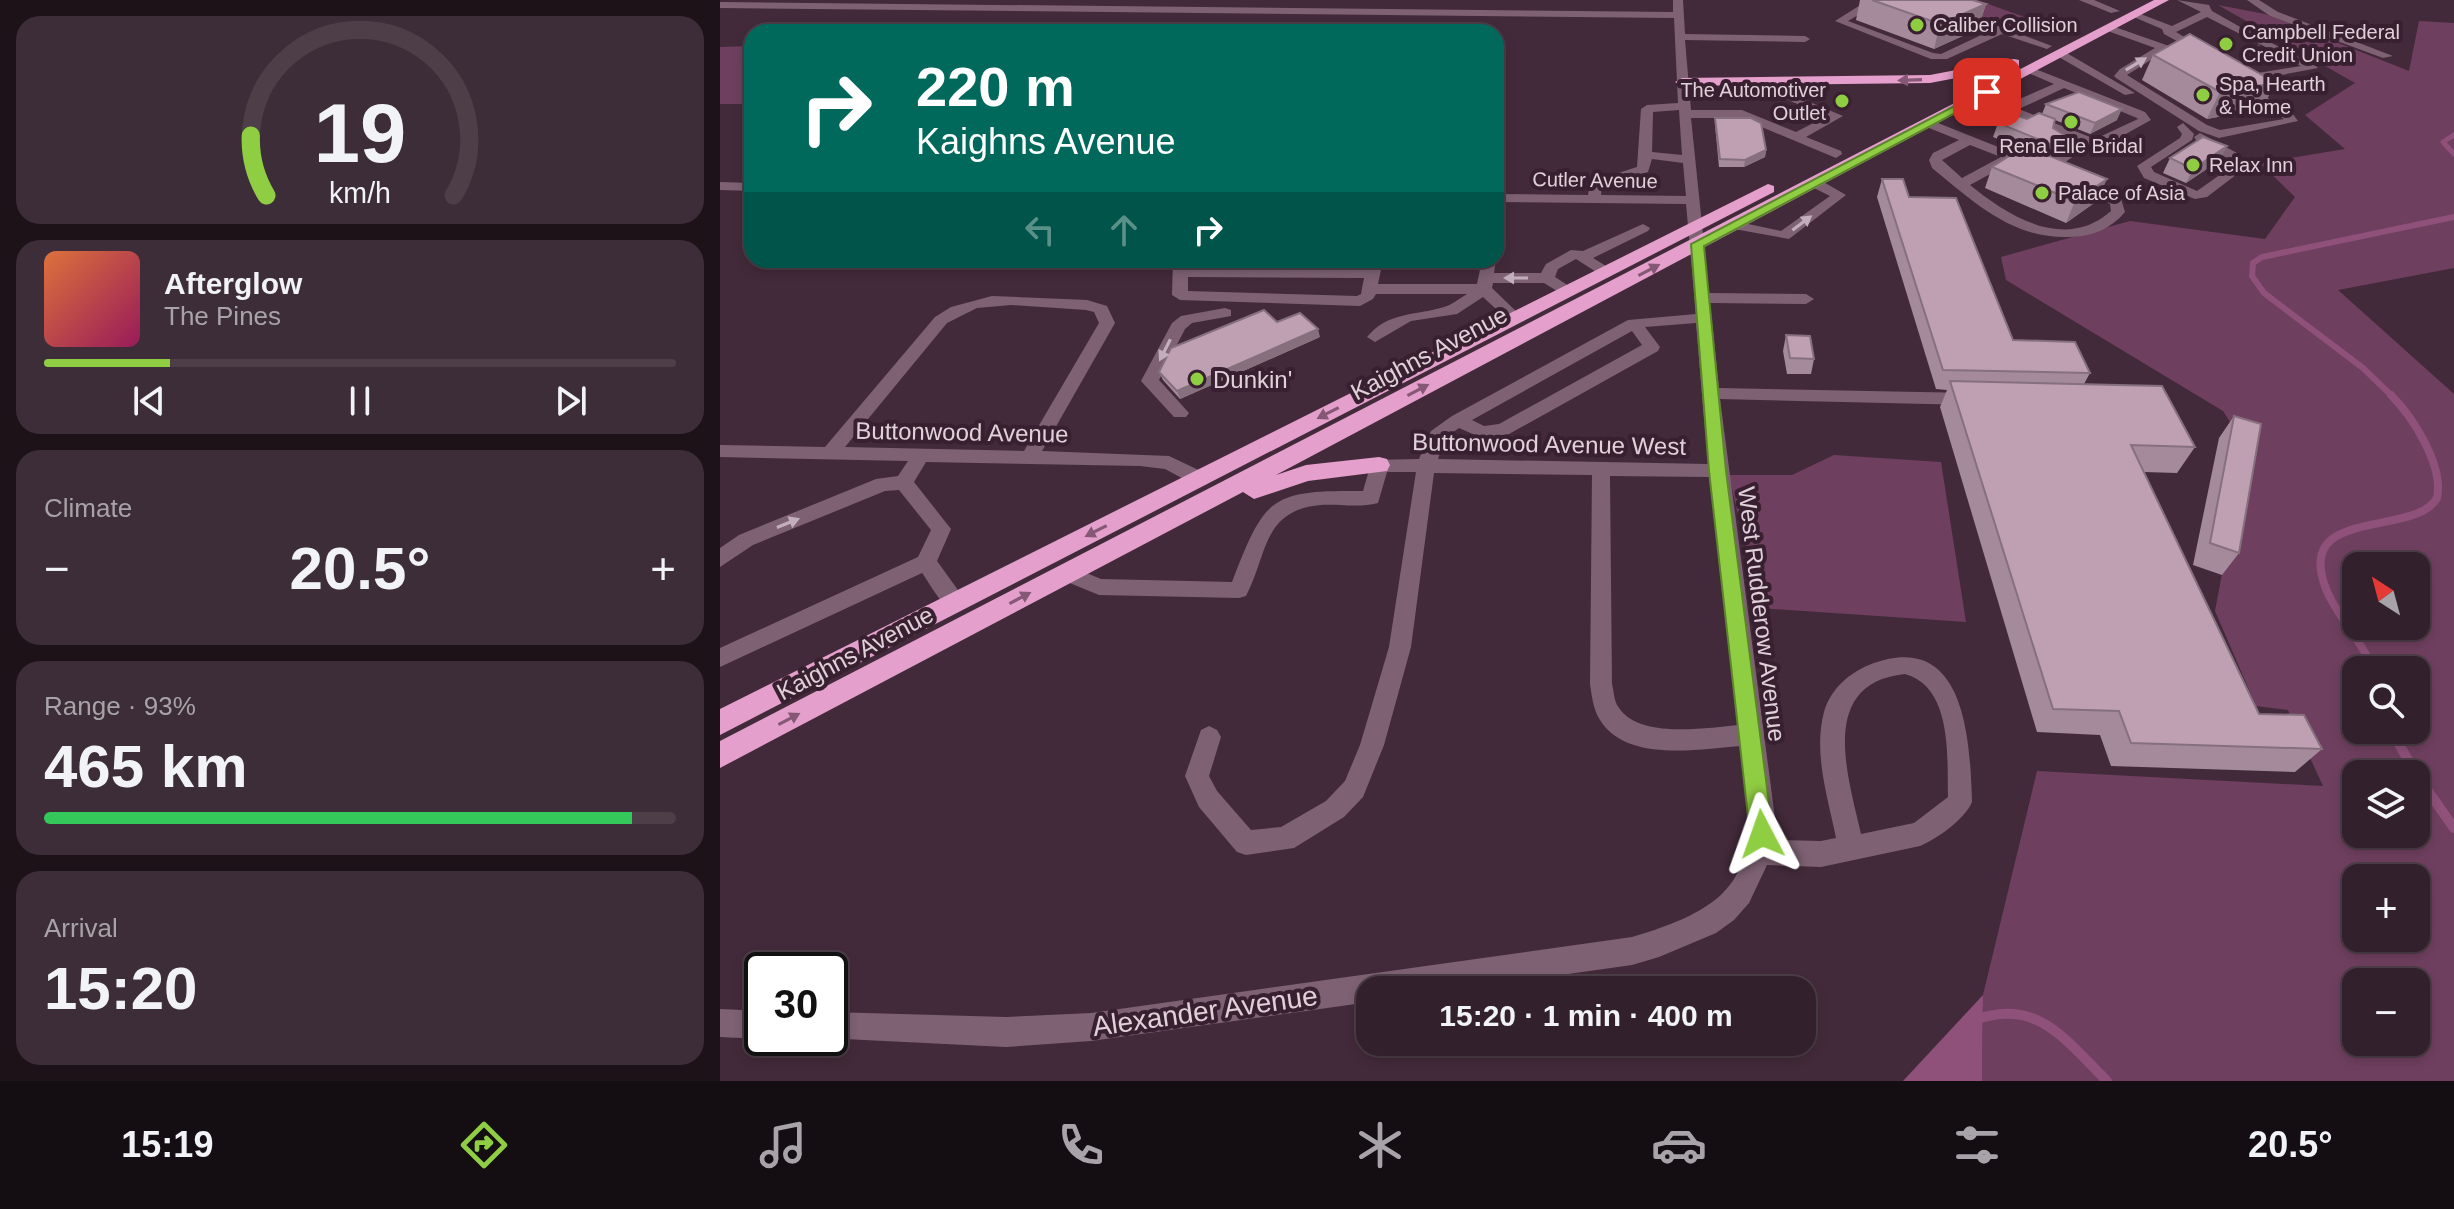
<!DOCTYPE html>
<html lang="en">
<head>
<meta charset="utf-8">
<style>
  body { margin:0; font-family:Helvetica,sans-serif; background:#3d2d38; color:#f1f3f6; height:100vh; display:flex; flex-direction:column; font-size:30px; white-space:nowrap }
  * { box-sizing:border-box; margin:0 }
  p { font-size:26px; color:#a8a3a9 }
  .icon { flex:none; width:44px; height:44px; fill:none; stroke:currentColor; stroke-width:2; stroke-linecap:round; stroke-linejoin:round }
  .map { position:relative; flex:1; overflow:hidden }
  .drawer { display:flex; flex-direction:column; gap:16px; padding:16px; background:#1c1218; width:720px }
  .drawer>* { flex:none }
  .guide { position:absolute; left:24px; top:24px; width:760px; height:244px; border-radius:24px; box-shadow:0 4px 12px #0003,0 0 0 2px #4d3e48; background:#00695c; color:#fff; overflow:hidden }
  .needle { width:52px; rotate:324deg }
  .fabs { position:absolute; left:1622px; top:552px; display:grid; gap:16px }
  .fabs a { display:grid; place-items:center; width:88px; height:88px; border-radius:16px; background:#32202c; box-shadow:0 4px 12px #0003,0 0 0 2px #4d3e48; font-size:40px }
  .speed { position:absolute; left:24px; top:952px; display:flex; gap:16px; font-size:40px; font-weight:700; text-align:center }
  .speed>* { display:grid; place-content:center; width:104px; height:104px; border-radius:50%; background:#32202c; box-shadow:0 4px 12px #0003,0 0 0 2px #4d3e48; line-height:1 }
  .speed .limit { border:4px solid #111; border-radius:12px; background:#fff; color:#111 }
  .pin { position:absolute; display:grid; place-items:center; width:68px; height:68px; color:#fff; margin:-34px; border-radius:16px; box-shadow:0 4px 12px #0006 }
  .me { position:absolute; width:88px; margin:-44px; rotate:356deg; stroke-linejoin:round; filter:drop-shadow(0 0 6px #0008) }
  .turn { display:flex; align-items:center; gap:28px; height:168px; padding:0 40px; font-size:36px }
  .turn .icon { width:104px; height:104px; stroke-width:2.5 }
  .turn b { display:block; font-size:56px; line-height:68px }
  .lanes { display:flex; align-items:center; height:76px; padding:0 40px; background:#0003; justify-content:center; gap:40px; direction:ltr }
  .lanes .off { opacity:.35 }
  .big { font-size:60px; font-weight:700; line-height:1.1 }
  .drawer .card { flex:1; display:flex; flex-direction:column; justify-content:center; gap:12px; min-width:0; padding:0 28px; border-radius:24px; background:#3d2d38 }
  .drawer .dial { align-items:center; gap:0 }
  .dial svg { height:208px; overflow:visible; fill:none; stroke:#4d3e48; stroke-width:7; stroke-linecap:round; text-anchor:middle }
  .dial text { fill:#f1f3f6; stroke:none }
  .song { display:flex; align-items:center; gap:24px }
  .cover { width:96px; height:96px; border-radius:12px; background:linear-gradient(135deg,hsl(20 70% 55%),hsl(330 70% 35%)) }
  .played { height:8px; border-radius:4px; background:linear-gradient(90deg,#8fcd42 20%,#4d3e48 20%) }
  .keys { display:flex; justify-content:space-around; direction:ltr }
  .heat { display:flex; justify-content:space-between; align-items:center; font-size:44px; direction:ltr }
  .charge { height:12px; border-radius:6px; background:linear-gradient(90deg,#34c759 93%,#4d3e48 0) }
  .trip { position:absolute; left:636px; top:976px; width:460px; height:80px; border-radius:24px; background:#32202c; box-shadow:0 4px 12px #0003,0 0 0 2px #4d3e48; font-weight:700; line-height:80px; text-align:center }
  .tab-bar { display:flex; height:128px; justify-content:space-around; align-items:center; background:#140d12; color:#a8a3a9 }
  .tab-bar .icon { width:56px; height:56px }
  .tab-bar .selected { color:#8fcd42 }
  .tab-bar b { font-size:36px; color:#f1f3f6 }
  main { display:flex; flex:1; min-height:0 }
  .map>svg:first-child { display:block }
  .green { fill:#6f3f5f; fill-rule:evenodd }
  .water { fill:#8f517a }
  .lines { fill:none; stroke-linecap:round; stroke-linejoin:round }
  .stream-far3 { stroke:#8f517a; stroke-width:5 }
  .stream-far2 { stroke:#8f517a; stroke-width:6 }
  .stream-far1 { stroke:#8f517a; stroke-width:8 }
  .stream { stroke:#8f517a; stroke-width:10 }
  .minor-tunnel { stroke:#5b4352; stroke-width:12; stroke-dasharray:12 6; stroke-linecap:butt }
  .minor { fill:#7e6274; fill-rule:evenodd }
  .highway { fill:#e49fcc; fill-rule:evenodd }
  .wall { fill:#a48a9a }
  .shaded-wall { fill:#86707d }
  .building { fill:#bfa0b3; stroke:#86707d; stroke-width:2 }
  .oneway { fill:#c3afbb }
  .oneway2 { fill:#855976 }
  .route { fill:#8fcd42; stroke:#5d852b; stroke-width:2 }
  .poi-dot { fill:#8fcd42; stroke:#382030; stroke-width:3 }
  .labels { text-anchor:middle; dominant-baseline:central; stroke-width:8; stroke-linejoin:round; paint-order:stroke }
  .far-poi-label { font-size:20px; fill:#e0d0d9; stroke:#382030; text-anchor:start }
  .far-street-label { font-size:20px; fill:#e0d0d9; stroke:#382030 }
  .street-label { font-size:24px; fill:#e0d0d9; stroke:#382030 }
  .poi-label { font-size:24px; fill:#e0d0d9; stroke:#382030; text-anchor:start }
  .near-street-label { font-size:28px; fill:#e0d0d9; stroke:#382030 }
</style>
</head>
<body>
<main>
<section class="drawer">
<div class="card dial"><svg viewBox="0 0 100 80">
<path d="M14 69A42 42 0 1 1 86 69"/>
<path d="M14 69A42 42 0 0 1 8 46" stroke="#8fcd42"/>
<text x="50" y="56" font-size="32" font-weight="700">19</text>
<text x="50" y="72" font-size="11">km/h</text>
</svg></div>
<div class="card">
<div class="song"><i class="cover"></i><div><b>Afterglow</b><p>The Pines</p></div></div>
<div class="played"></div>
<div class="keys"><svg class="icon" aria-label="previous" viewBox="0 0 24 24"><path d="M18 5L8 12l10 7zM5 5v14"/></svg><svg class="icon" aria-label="pause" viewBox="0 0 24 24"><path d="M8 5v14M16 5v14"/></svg><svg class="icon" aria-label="next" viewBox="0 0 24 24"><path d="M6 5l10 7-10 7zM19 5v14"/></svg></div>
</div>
<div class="card"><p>Climate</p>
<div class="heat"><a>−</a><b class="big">20.5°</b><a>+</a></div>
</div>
<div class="card"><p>Range · 93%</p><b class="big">465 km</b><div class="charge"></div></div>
<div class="card"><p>Arrival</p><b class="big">15:20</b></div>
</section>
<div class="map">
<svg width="1734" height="1081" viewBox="0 0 1734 1081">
  <rect width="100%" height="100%" fill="#432a3a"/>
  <!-- green -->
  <path class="green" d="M1212 0H1257L1313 20 1286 26Z
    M1498 5 1545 14 1689 71 1699 21 1734 23V268L1618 290 1734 394V1081H1262L1263 995 1317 771 1603 786 1568 710 1536 706 1495 611 1526 447 1503 411 1286 280 1281 257 1410 221 1545 239 1575 197 1540 163 1625 149 1585 115 1635 83ZM1636 566H1696V626H1636ZM1636 670H1696V730H1636ZM1636 774H1696V834H1636ZM1636 878H1696V938H1636ZM1636 982H1696V1042H1636Z
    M32 46V104H0V47Z
    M1114 455 1221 462 1246 622 1039 608 1009 475H1072Z"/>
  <!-- water -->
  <path class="water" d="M1263 995 1262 1081H1183Z"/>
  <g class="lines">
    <!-- stream-far3 -->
    <path class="stream-far3" d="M1734 135 1723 142 1734 154"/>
    <!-- stream-far2 -->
    <path class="stream-far2" d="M1673 397 1643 368 1544 293 1532 276 1533 263 1542 257 1734 217"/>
    <!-- stream-far1 -->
    <path class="stream-far1" d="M1654 670C1642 641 1618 618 1606 589 1573 505 1695 538 1717 498 1724 466 1693 417 1671 395"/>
    <!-- stream -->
    <path class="stream" d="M1671 730 1696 774
      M1696 774 1734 828
      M1255 1020C1318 997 1346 1041 1387 1081"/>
    <!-- minor-tunnel -->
    <path class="minor-tunnel" d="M1524 32 1542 41"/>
    <!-- minor -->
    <path class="minor" d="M953 0H963L965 34 1085 36 1090 39 1085 42 965 40 971 110H1022L1076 132 1107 116 1048 92 1038 82 1044 79 1056 88 1123 116 1086 137 1121 151 1122 154 1116 158 1020 118H971L989 293 1086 294 1094 299 1086 304 990 303 999 388 1251 393 1260 399 1251 405 1000 399 1055 818 1053 840 1101 841 1116 838C1108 798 1093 753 1104 712 1110 690 1129 673 1149 665 1245 627 1250 738 1252 802 1245 819 1217 839 1200 846L1101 867 1047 865 1029 903 1014 920 996 933 939 957 912 965 734 990H650V1002L371 1041 286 1047 104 1038H110V1012L286 1017 371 1013 912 937C1035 901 1035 863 1021 746 979 749 907 763 880 720 873 709 872 696 870 684L872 475 714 473 691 647 664 745 643 797 624 817 574 848 526 855 517 852 479 807 465 776 481 730 489 726 497 730 501 737 489 776 497 791 531 830 561 827 606 801 625 781 640 745 669 647 696 472H667L658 503C640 508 619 504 601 505 542 510 548 554 526 596L519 598 379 595 340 579 337 573 340 567 347 565 381 579 512 582C545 497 550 490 643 491L652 460 699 459 711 431 732 416 908 320 976 314 966 204 776 202V194L868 195 870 182 917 167 921 109 927 105 958 103 954 18 0 8V2L953 12ZM959 110 962 155 932 152 933 112ZM932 159 963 163 966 196 881 195 882 187 928 172ZM976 323 988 464 718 459 725 438 739 428 762 438 789 434 938 351 940 347 925 327ZM912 331 922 345 779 424 764 426 752 420ZM890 476 989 477 1019 725C986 728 920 739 899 708 894 702 894 692 892 684ZM1185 674C1233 687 1227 759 1228 797L1194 823 1141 834C1128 776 1097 683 1185 674Z
      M1157 0H1174L1150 8 1128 21 1213 53 1221 54 1272 30 1265 26 1270 23 1332 46 1327 49 1282 34 1227 59H1211L1115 21 1142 4Z
      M1359 0H1374L1400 11 1391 13Z
      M1457 0 1489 5 1492 11 1529 32 1520 34 1487 17 1456 32 1483 48 1484 50 1479 53 1444 34 1442 29 1409 15 1418 13 1452 26 1481 12Z
      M1527 0H1539L1558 12 1673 56 1663 58 1550 16Z
      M1389 25 1472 54V58L1468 59 1445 51 1407 75 1487 125 1500 130 1564 119 1519 90V86L1523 85 1569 109 1578 121 1499 138 1479 131 1396 78 1394 76 1400 69 1435 48 1385 30V26Z
      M1542 38 1596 66 1598 68 1530 81 1515 73 1521 70 1532 74 1581 66 1538 43 1537 41Z
      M1337 52H1345L1415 93 1405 95 1337 56Z
      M1310 67 1425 112 1431 120 1384 146 1373 147 1289 114 1288 105 1261 92 1267 88 1297 100 1334 84 1306 72 1304 70ZM1344 88 1417 118 1418 119 1375 139 1299 109Z
      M1241 101H1249L1311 127 1301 130 1241 107Z
      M1208 119 1316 162V168L1292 162 1250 185C1288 216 1345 252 1391 211L1390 204 1351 186V180L1356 179 1401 199 1405 212C1391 229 1371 237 1349 237 1292 239 1254 202 1212 168L1209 160 1213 153 1239 140 1204 126 1202 123ZM1250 145 1281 157 1242 178 1222 160Z
      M1463 123 1474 134 1472 140 1431 167 1434 172 1477 191 1511 167 1507 158 1476 140 1474 137 1480 133 1517 153 1525 168 1487 197 1475 199 1424 178 1417 166 1460 138 1462 134 1457 127Z
      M1335 135 1355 142 1360 151 1330 174H1320V168L1347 150 1331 142V136Z
      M1090 180H1100L1126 195 1069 239 1014 229 1007 225 1014 221 1061 231 1110 196 1090 186Z
      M0 182 32 183V191L0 190Z
      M923 224 930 228 928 231 873 258 891 269V275H881L856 259 838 269 835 277 852 288V294H842L824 283H773L772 288 803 318 795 323 789 321 763 297 737 314 691 321 655 342 647 337C669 311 695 316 724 307 732 305 740 298 747 294H656L653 299 640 306 460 300 452 295 453 260H467V268L646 269 649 260H663L658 284H757L762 260 776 259 774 273H821L826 264 851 250 863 251ZM468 277 644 278 641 294 637 296 468 291Z
      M272 296 367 300 387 306 395 323 322 451 449 456 487 474 489 479 487 484H473L445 469 420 466 206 462 194 482 231 529 217 561 243 597 247 603 243 609C224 615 212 586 202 573L0 667V648L198 557 211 530 179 490 165 491 33 545 0 567V548L19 535 156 479 178 476 188 461 0 457V445L105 447 215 317 231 307ZM291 305 366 310 374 312 379 323 304 451 125 447 227 323 257 308Z
      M505 308 511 310V316L472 323 465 329 439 380 469 413 466 417H454L421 381 452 323 461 316Z
      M0 1009 42 1011V1038H46L42 1039 0 1037Z"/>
    <!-- highway -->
    <path class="highway" d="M1434 0H1449L556 475 586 465 659 457 667 459 670 465 667 471 588 481 534 499 523 492 0 768V741Z
      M1294 59 1299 60V66L1210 83 962 86 955 82 962 78 1210 75Z
      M1048 184 1054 186V192L0 735V709Z"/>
  </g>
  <!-- wall -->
  <path class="wall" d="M1140 0H1252L1266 4 1258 29 1214 49 1136 20Z
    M1433 55 1556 83 1541 109 1487 119 1422 80Z
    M1326 104 1397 120 1370 134 1335 120 1333 128 1339 149 1328 156 1377 201 1346 223 1265 188 1272 167 1302 149 1273 137 1278 123 1307 119 1322 114Z
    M995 118 1046 150 1045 157 1024 167H999L995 125Z
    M1450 158 1500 160 1466 183 1443 173Z
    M1162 179 1189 197 1293 340 1370 373 1364 384 1475 447 1457 473 1424 472 1539 714 1602 749 1575 772 1391 766 1380 735 1317 732 1220 407 1227 390 1216 389 1157 197Z
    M1066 335 1094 359 1091 374H1067L1063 351Z
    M600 337 460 399 443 380 439 372Z
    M1514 416 1519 553 1502 575 1473 565 1499 438Z"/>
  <!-- shaded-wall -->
  <path class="shaded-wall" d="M1266 4 1258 29 1214 49 1220 24Z
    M1556 83 1541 109 1487 119 1500 92Z
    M1402 109 1397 120 1370 134 1375 123Z
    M1344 135 1339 149 1325 158 1330 144Z
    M1507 146 1500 160 1466 183 1473 169Z
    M1046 150 1045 157 1024 167 1025 160Z
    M1387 179 1377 201 1346 223 1355 201Z
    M598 329 600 337 460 399 457 391Z"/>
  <!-- building -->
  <path class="building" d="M1152 0H1252L1266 4 1220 24Z
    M1470 34 1556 83 1500 92 1433 55Z
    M1359 92 1402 109 1375 123 1326 104Z
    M1319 113 1335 119 1333 128 1344 135 1330 144 1278 123 1295 115 1307 119Z
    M995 118H1031L1041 123 1046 150 1025 160 1000 159Z
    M1483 137 1507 146 1473 169 1450 158Z
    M1305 146 1387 179 1355 201 1272 167Z
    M1162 179H1183L1189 197 1236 198 1293 340 1355 342 1370 373 1223 370Z
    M544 310 557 322 580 313 598 329 457 391 439 372 451 348Z
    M1066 335 1090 336 1094 359 1070 358Z
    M1230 381 1442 386 1475 447 1411 445 1539 714 1584 715 1602 749 1411 743 1399 711 1333 709Z
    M1514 416 1541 424 1519 553 1490 543Z"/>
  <!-- one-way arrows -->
  <defs><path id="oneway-solid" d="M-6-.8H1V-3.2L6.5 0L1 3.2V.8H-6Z" transform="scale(2)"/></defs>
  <g class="oneway">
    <use href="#oneway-solid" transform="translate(1416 64) rotate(-31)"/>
    <use href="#oneway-solid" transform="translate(1082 223) rotate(-37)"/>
    <use href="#oneway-solid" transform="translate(796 278) rotate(-180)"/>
    <use href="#oneway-solid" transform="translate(445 350) rotate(117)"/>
    <use href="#oneway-solid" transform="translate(68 523) rotate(-22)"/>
  </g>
  <g class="oneway2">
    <use href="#oneway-solid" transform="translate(1190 80) rotate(178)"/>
    <use href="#oneway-solid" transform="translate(929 270) rotate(-28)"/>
    <use href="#oneway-solid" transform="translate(698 390) rotate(-28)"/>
    <use href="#oneway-solid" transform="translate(608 413) rotate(153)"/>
    <use href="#oneway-solid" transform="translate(376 531) rotate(153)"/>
    <use href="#oneway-solid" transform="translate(300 598) rotate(-28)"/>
    <use href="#oneway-solid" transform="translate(69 719) rotate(-28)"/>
  </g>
  <!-- route -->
  <path class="route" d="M1267 89 1272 92 1271 94 984 246 1006 471 1053 834 1050 842 1042 845 1033 842 1030 834 989 471 971 244Z"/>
  <!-- markers -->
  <g class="poi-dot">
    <circle cx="1197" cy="25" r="8"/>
    <circle cx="1506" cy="44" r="8"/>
    <circle cx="1483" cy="95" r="8"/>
    <circle cx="1122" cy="101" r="8"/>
    <circle cx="1351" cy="122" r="8"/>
    <circle cx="1473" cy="165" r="8"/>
    <circle cx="1322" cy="193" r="8"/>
    <circle cx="477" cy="379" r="8"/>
  </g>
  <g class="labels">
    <!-- far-poi labels -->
    <g class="far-poi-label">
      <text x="1213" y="25">Caliber Collision</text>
      <text x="1522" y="32">Campbell Federal<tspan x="1522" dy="23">Credit Union</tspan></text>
      <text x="1499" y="84">Spa, Hearth<tspan x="1499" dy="23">&amp; Home</tspan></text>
      <text x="1106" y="90" text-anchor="end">The Automotiver<tspan x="1106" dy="23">Outlet</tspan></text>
      <text x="1351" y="146" text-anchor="middle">Rena Elle Bridal</text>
      <text x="1489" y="165">Relax Inn</text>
      <text x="1338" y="193">Palace of Asia</text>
    </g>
    <!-- far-street labels -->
    <g class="far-street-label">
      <text transform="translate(875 180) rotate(1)">Cutler Avenue</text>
    </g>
    <!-- street labels -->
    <g class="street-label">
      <text transform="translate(709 353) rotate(-28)">Kaighns Avenue</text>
      <text transform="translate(242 432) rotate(1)">Buttonwood Avenue</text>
      <text transform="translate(829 444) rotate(1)">Buttonwood Avenue West</text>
      <text transform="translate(1042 614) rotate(83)">West Rudderow Avenue</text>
      <text transform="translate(135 653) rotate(-28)">Kaighns Avenue</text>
    </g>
    <!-- poi labels -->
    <g class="poi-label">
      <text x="493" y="379">Dunkin'</text>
    </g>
    <!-- near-street labels -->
    <g class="near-street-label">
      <text transform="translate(485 1011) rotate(-8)">Alexander Avenue</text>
    </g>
  </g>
</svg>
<div class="fabs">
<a><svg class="needle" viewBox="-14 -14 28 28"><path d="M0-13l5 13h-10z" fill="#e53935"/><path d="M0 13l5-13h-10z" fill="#a8a3a9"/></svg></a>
<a><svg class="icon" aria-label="search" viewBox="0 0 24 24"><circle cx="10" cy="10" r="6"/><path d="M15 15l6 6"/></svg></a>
<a><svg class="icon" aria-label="layers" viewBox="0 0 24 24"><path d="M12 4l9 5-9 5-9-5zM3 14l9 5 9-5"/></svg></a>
<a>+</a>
<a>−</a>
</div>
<div class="speed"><div class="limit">30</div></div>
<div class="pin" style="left:1267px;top:92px;background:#d93025"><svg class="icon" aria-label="arrive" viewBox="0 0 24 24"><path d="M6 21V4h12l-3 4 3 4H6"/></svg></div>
<svg class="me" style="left:1042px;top:834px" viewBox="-20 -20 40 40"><path d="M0-17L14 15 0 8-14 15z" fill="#8fcd42" stroke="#fff" stroke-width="4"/></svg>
<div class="trip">15:20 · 1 min · 400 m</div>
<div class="guide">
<div class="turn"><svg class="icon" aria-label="right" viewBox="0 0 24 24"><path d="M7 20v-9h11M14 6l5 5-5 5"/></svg><div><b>220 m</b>Kaighns Avenue</div></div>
<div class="lanes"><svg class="icon off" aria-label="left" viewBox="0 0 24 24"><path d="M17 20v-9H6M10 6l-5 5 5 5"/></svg><svg class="icon off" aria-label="ahead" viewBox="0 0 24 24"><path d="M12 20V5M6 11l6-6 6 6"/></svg><svg class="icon" aria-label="right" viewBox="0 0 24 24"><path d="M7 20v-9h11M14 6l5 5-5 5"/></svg></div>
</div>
</div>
</main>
<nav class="tab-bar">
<b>15:19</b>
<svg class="icon selected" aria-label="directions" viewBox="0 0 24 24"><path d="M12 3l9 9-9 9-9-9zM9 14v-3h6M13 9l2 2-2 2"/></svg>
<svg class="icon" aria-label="music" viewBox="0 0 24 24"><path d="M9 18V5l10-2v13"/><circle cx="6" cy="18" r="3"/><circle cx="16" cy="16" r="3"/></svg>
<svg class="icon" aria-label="phone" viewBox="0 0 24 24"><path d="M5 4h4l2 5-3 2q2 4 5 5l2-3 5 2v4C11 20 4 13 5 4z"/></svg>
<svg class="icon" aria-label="climate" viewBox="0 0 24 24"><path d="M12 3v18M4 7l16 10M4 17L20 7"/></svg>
<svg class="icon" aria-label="car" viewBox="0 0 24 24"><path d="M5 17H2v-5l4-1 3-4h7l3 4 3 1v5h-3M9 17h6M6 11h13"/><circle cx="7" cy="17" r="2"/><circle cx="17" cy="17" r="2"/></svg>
<svg class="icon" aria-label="filters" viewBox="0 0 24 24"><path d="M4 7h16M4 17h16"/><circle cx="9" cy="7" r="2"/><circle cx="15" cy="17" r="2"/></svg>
<b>20.5°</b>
</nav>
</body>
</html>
